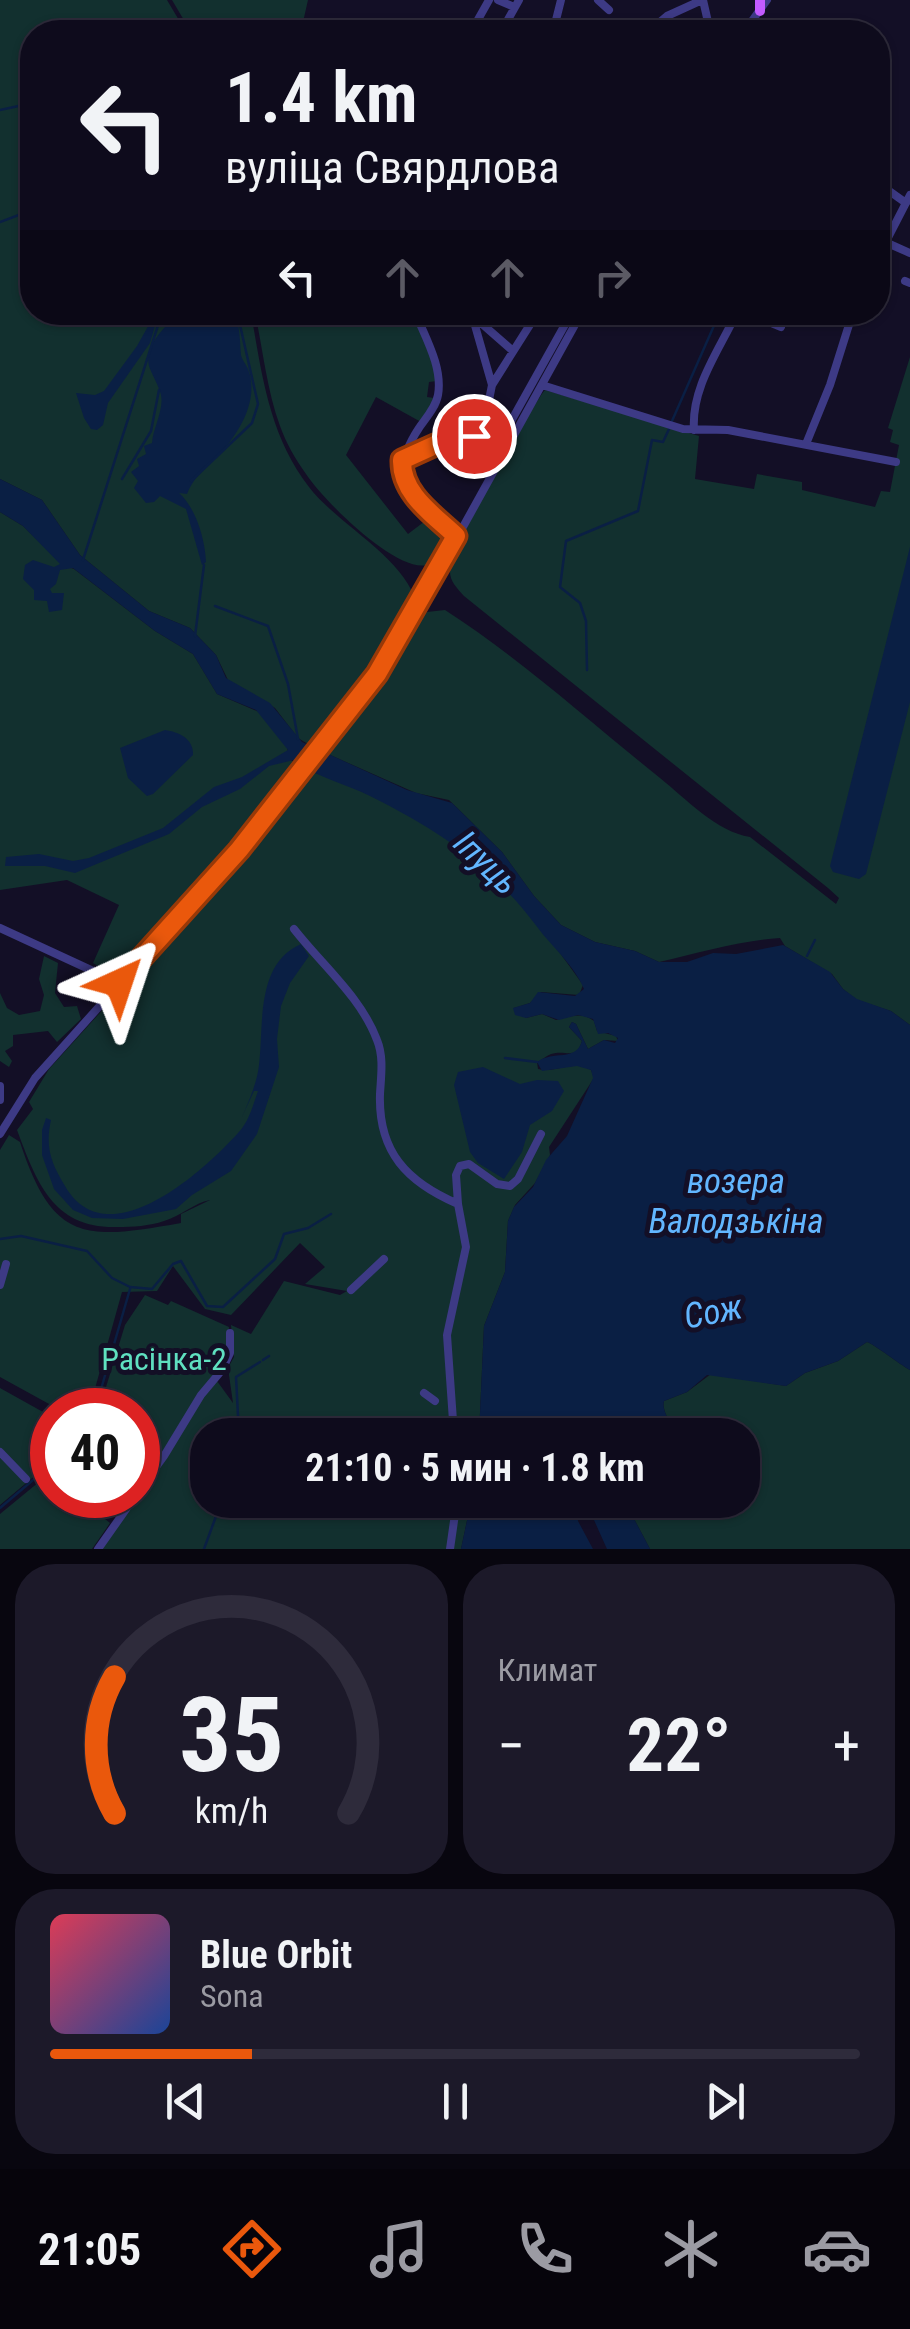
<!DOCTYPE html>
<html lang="ru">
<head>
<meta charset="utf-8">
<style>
  body { margin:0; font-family:"Roboto Condensed",sans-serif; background:#1c1929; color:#f1f3f6; height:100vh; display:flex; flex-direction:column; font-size:38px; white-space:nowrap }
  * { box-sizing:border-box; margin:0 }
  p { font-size:32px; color:#9b9ba3 }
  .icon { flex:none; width:55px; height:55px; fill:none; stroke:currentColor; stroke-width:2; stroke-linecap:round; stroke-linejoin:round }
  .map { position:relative; height:1549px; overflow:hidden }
  .sheet { display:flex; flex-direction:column; gap:15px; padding:15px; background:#08060f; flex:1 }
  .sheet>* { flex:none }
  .guide { position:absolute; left:20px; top:20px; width:870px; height:305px; border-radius:40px; box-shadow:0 2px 8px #0004,0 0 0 2px #2e2b3b; background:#0e0b1c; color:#f1f3f6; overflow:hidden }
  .speed { position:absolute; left:30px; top:1388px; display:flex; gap:20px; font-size:50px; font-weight:700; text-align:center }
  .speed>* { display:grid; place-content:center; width:130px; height:130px; border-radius:50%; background:#0e0b1c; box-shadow:0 2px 8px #0004,0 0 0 2px #2e2b3b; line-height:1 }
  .speed .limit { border:15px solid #d22; background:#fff; color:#111 }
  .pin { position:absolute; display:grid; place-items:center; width:85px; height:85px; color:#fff; margin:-42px; border:5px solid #fff; border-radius:50%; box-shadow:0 2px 10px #0007 }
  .me { position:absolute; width:110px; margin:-55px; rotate:42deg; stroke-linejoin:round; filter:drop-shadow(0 0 8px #0008) }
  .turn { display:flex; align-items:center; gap:35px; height:210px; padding:0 40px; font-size:45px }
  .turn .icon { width:130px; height:130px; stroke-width:2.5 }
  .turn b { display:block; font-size:70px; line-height:85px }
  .lanes { display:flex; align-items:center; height:95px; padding:0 40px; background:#0003; justify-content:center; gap:50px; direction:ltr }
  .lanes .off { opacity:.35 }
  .big { font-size:75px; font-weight:700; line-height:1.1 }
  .sheet .widget { flex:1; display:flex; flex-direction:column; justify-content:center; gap:15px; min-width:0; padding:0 35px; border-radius:40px; background:#1c1929 }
  .sheet .dial { align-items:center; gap:0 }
  .dial svg { height:260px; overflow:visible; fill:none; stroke:#2e2b3b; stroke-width:7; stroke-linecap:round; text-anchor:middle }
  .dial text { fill:#f1f3f6; stroke:none }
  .song { display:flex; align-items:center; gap:30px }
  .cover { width:120px; height:120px; border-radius:15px; background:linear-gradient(135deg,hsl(350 70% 55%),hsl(220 70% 35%)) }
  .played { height:10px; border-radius:5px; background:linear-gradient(90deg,#ea580c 25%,#2e2b3b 25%) }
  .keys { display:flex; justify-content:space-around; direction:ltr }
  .heat { display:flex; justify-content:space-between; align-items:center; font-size:55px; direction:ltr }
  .sheet .tiles { flex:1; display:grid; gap:15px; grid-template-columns:1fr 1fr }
  .widget:last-child { grid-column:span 2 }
  .trip { position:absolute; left:190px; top:1418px; width:570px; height:100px; border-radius:40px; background:#0e0b1c; box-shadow:0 2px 8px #0004,0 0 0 2px #2e2b3b; font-weight:700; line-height:100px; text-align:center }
  .tab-bar { display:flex; height:160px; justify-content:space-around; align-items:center; background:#06040b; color:#9b9ba3 }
  .tab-bar .icon { width:70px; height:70px }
  .tab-bar .current { color:#ea580c }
  .tab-bar b { font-size:45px; color:#f1f3f6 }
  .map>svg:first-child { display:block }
  .green { fill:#12302f }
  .water { fill:#0a1f44 }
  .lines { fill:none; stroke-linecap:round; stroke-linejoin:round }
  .stream { stroke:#0a1f44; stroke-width:2.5 }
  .minor { stroke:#3d3a85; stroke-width:8 }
  .major { stroke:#c25bff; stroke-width:10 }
  .route-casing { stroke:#983908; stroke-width:25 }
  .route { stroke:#ea580c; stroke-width:18 }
  .labels { text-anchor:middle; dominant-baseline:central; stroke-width:10; stroke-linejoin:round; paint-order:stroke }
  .park-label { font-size:32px; fill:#5fe0c0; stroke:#130f26 }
  .water-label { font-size:35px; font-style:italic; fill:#62b6ff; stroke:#130f26 }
</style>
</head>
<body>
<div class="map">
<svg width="910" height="1549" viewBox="0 0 910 1549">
  <rect width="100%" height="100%" fill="#130f26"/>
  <!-- green -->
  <path class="green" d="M0 0H167L186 32H32V312L251 313C262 375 269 435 309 487 339 526 405 557 417 605L379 668 316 749 298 738 275 708 228 680 216 655 190 628 149 611 80 555 42 500 0 479Z
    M172 0H308L303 22 324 32H191Z
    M255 313H412L427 345 437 381 429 382 427 397 434 398 421 422 376 397 346 455 408 534 437 512 455 530C448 543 442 561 427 565 396 573 322 499 306 474 296 460 286 443 280 426 267 391 263 350 255 313Z
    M910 357V1025L891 1011 857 1000 843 989 832 974 785 946 780 938C738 941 699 953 659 962L635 951 595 942 561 925 534 896 502 852 449 800 416 793 321 751 411 625 427 612 445 610C521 659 589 721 660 778 685 798 717 832 750 837L836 904 839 898 828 888 464 596C457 588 449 581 450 569 450 551 530 408 545 390L699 436 695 479 754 489 757 474 802 482V490L875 507 881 491 890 492 899 445 890 442 893 430 888 428Z
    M0 512 23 526 63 565 74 569 155 631 193 654 217 694 259 712 287 746 289 759 303 767 243 842 119 979 93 963 119 905 67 880 0 890Z
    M307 770C368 790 442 828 490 871 526 904 555 946 583 985L579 995 541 992 530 1003 514 1008 526 1018 542 1014 556 1020C570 1017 581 1011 594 1021L597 1031 616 1036 618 1041 604 1040 588 1049 576 1024 572 1022 569 1027 582 1041C576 1061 566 1049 551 1054 546 1056 542 1060 537 1062L538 1069C556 1074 574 1059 591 1070L594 1078 549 1147 550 1155 535 1183 515 1205 508 1221 505 1272 484 1326 479 1435H208V1500H484L468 1516 461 1549H101L201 1398 217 1381 233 1403 228 1368 234 1357 231 1325 251 1334 284 1281 340 1295 347 1291 305 1284 325 1267 300 1243 231 1315 205 1309 173 1266 157 1291 122 1292 89 1410H60L0 1377V1150L9 1135 20 1142C53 1243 85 1240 181 1223V1214L210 1200C194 1203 181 1216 164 1221 150 1226 132 1227 118 1227 53 1229 37 1183 17 1130L33 1109 29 1102 49 1069 194 909Z
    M44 956 58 963 55 993 64 1007 77 1006 81 1019 57 1042 48 1031 13 1035V1046L5 1051 12 1061 9 1067 0 1061V993L7 1008 19 1015 40 1011 44 995 39 979Z
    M145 1295 168 1305 171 1301 229 1327 227 1354 219 1369 138 1487V1410H99L125 1325Z
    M867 1342C874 1344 899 1364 910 1370V1549H650L624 1500H742V1435H667C674 1421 661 1413 664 1401L687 1392 711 1374 786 1386 805 1373 838 1361Z
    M0 1388 52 1417V1435L37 1456 44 1468 0 1505Z
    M45 1477 52 1482V1495H75L110 1523 92 1549H0V1514Z"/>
  <!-- water -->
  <path class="water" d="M180 313H238L236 317C240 330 240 342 241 355 242 360 246 364 248 369 261 403 235 440 210 464 200 474 193 479 187 494L179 493C196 508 205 539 206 562L202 565 186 509 160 496 154 502 146 503 134 488 138 481 131 472 139 466 137 459 146 454 144 446 152 443C153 428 164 410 161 395 159 386 152 375 149 366 144 345 167 324 180 313Z
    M157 319 150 343 108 403 103 425 97 430 91 429 84 418 76 393 95 395 104 391 137 346 151 321Z
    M0 479 42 500 80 555 149 611 190 628 216 655 226 678 270 703 302 742 407 790 452 803 502 852 534 896 561 925 595 942 635 951 659 962H687L713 953 736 954 783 945 830 972 843 989 857 999 891 1011 910 1025V1370C899 1364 874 1344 867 1342L838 1361 805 1373 786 1386 707 1375 687 1392 664 1401C661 1413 674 1421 667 1435H479L484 1326 505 1272 508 1221 514 1207 533 1187 546 1160 567 1136 593 1078 591 1070 577 1066 542 1071 537 1062C553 1050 576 1062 582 1041L569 1027 572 1022 576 1024 588 1049 604 1040 615 1043 618 1038 608 1033 598 1034 593 1019 578 1015 559 1020 542 1014 526 1018 515 1015 513 1008 530 1003 538 992 575 996 584 989C574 965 553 948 538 928 491 865 440 831 370 796 346 784 315 777 294 760L269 766 240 789 202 807 169 834 75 873 45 866H5L6 857 39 854 73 861 89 858 163 828 214 787 242 777 288 750 256 710 217 694 193 654 155 631 73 568 60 570 56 584 50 589 52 593H64L62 610 49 612 47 601 34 600V590L23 579 25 565 33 560 54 567 60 564 23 526 0 512Z
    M910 547V702L866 874 859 879 833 872 830 866Z
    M165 730C179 732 194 739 193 755L153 794 147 796 128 778 120 748Z
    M301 944 309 956 290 983 281 1006 277 1039 279 1067 257 1134 231 1171 192 1195 176 1209 123 1219 92 1218 73 1210 54 1189 42 1155V1130L46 1118 51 1120C45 1147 51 1163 65 1186 107 1259 204 1171 238 1133 249 1122 253 1105 258 1091H254L242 1117C249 1101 257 1083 259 1065 264 1026 255 964 301 944Z
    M483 1067 520 1084 537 1080 558 1081 564 1091 552 1111 530 1125 522 1152 504 1179 478 1163 470 1152 454 1085 458 1072Z
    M484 1500H575L578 1521 593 1549H461L468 1516Z
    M585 1500H624L650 1549H607Z"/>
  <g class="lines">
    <!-- stream -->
    <path class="stream" d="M0 110 23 105 32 109
      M0 222 32 210
      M672 421 720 312
      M122 479 151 431 159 390
      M191 481 252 423 258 404 237 312
      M83 560 160 319
      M215 606 268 626 288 684 298 739
      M195 636 204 565
      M587 670 586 621 580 603 560 587 566 541 638 511 652 440 663 442 669 429
      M807 956 815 940
      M505 1058 537 1062
      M0 1239 21 1236 87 1251 112 1278 130 1287 152 1289 173 1264 181 1261 207 1306 223 1307 275 1259 284 1234 308 1228 331 1214
      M263 1360 269 1356
      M95 1410 130 1289
      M239 1435 236 1377 260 1362
      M48 1467 52 1463
      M0 1508 46 1469
      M204 1549 222 1500"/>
    <!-- minor -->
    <path class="minor" d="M498 0 514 7
      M598 0 609 10
      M708 22 720 32
      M555 24 561 0
      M471 32 489 0
      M501 32 519 0
      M603 32 615 24 631 32
      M648 32 667 16 702 0
      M697 32 708 22 703 0
      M744 32 767 0
      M878 183 906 203
      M885 242 910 253
      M878 257 910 195
      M905 281 910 283
      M415 312C425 337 443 367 438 395 436 407 426 418 419 428 382 484 417 499 456 536
      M745 312 781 327
      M472 315 492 385
      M473 316 513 351
      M542 385 683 429 728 430 896 462
      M694 430C691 387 719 351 737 312
      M489 433 487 410 492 385 538 312
      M806 444 830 385 853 312
      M402 460C434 444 469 433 505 432L572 312
      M0 928 119 983
      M294 929C322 965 361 997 377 1040 384 1057 381 1076 380 1094 378 1152 407 1182 458 1204L466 1247 447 1335 454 1435
      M0 1086V1100
      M0 1134 35 1078 239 851 377 675 412 619 582 312
      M458 1204 456 1175 460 1166 469 1164 497 1184 510 1186 518 1179 541 1134
      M0 1285 6 1264
      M351 1290 384 1259
      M424 1393 435 1401
      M0 1452 26 1479
      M138 1492 164 1456 201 1395 222 1370 230 1353V1333
      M98 1549 136 1495
      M450 1549 457 1500"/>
    <!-- major -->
    <path class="major" d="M760 0V11"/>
  </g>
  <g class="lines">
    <defs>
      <path id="route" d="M119 983 239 850 377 674 456 536C434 515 401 494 402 460L435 445 474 436"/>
    </defs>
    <!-- route casing -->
    <use href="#route" class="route-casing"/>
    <!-- route -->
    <use href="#route" class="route"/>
  </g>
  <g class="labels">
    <!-- park labels -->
    <g class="park-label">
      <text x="164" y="1359">Расінка-2</text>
    </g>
    <!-- water labels -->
    <g class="water-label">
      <text transform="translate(486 863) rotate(44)">Іпуць</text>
      <text x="736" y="1181">возера<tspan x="736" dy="40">Валодзькіна</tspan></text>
      <text transform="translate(713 1312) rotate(-11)">Сож</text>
    </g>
  </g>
</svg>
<div class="speed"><div class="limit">40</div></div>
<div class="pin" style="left:474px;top:436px;background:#d93025"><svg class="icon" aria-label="arrive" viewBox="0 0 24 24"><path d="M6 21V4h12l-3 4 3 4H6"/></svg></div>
<svg class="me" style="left:119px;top:983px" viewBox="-20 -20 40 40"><path d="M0-17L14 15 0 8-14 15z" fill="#ea580c" stroke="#fff" stroke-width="4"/></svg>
<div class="trip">21:10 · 5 мин · 1.8 km</div>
<div class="guide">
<div class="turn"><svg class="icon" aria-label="left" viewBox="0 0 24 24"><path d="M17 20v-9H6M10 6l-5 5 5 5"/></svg><div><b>1.4 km</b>вуліца Свярдлова</div></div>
<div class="lanes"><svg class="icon" aria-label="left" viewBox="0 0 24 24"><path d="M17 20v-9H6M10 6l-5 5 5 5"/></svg><svg class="icon off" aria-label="ahead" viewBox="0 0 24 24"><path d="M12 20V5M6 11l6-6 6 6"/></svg><svg class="icon off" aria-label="ahead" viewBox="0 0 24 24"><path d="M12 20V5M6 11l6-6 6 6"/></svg><svg class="icon off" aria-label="right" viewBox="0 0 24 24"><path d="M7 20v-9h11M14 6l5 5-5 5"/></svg></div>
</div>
</div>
<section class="sheet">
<div class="tiles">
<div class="widget dial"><svg viewBox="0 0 100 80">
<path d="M14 69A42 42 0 1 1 86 69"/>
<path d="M14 69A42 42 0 0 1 14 27" stroke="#ea580c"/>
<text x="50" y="56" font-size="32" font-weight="700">35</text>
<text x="50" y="72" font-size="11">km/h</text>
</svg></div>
<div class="widget"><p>Климат</p>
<div class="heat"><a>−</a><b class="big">22°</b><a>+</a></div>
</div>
<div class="widget">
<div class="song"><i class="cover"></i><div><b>Blue Orbit</b><p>Sona</p></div></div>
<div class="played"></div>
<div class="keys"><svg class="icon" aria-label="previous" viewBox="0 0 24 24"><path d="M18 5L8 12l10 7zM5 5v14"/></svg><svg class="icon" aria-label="pause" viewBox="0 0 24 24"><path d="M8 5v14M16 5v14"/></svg><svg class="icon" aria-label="next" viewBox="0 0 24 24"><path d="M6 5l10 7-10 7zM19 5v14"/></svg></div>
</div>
</div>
</section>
<nav class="tab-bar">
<b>21:05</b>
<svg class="icon current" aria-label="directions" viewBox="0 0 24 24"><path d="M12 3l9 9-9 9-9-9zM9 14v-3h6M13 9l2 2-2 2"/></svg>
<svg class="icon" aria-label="music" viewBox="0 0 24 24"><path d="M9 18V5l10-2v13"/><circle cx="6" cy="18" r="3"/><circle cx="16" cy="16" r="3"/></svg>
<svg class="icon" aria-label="phone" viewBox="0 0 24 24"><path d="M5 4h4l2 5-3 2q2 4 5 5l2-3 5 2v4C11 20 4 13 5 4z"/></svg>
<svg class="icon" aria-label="climate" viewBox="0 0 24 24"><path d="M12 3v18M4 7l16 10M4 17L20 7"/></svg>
<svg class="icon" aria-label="car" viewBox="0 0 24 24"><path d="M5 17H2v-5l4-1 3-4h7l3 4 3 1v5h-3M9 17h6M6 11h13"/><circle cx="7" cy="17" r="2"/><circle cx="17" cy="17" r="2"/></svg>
</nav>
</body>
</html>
